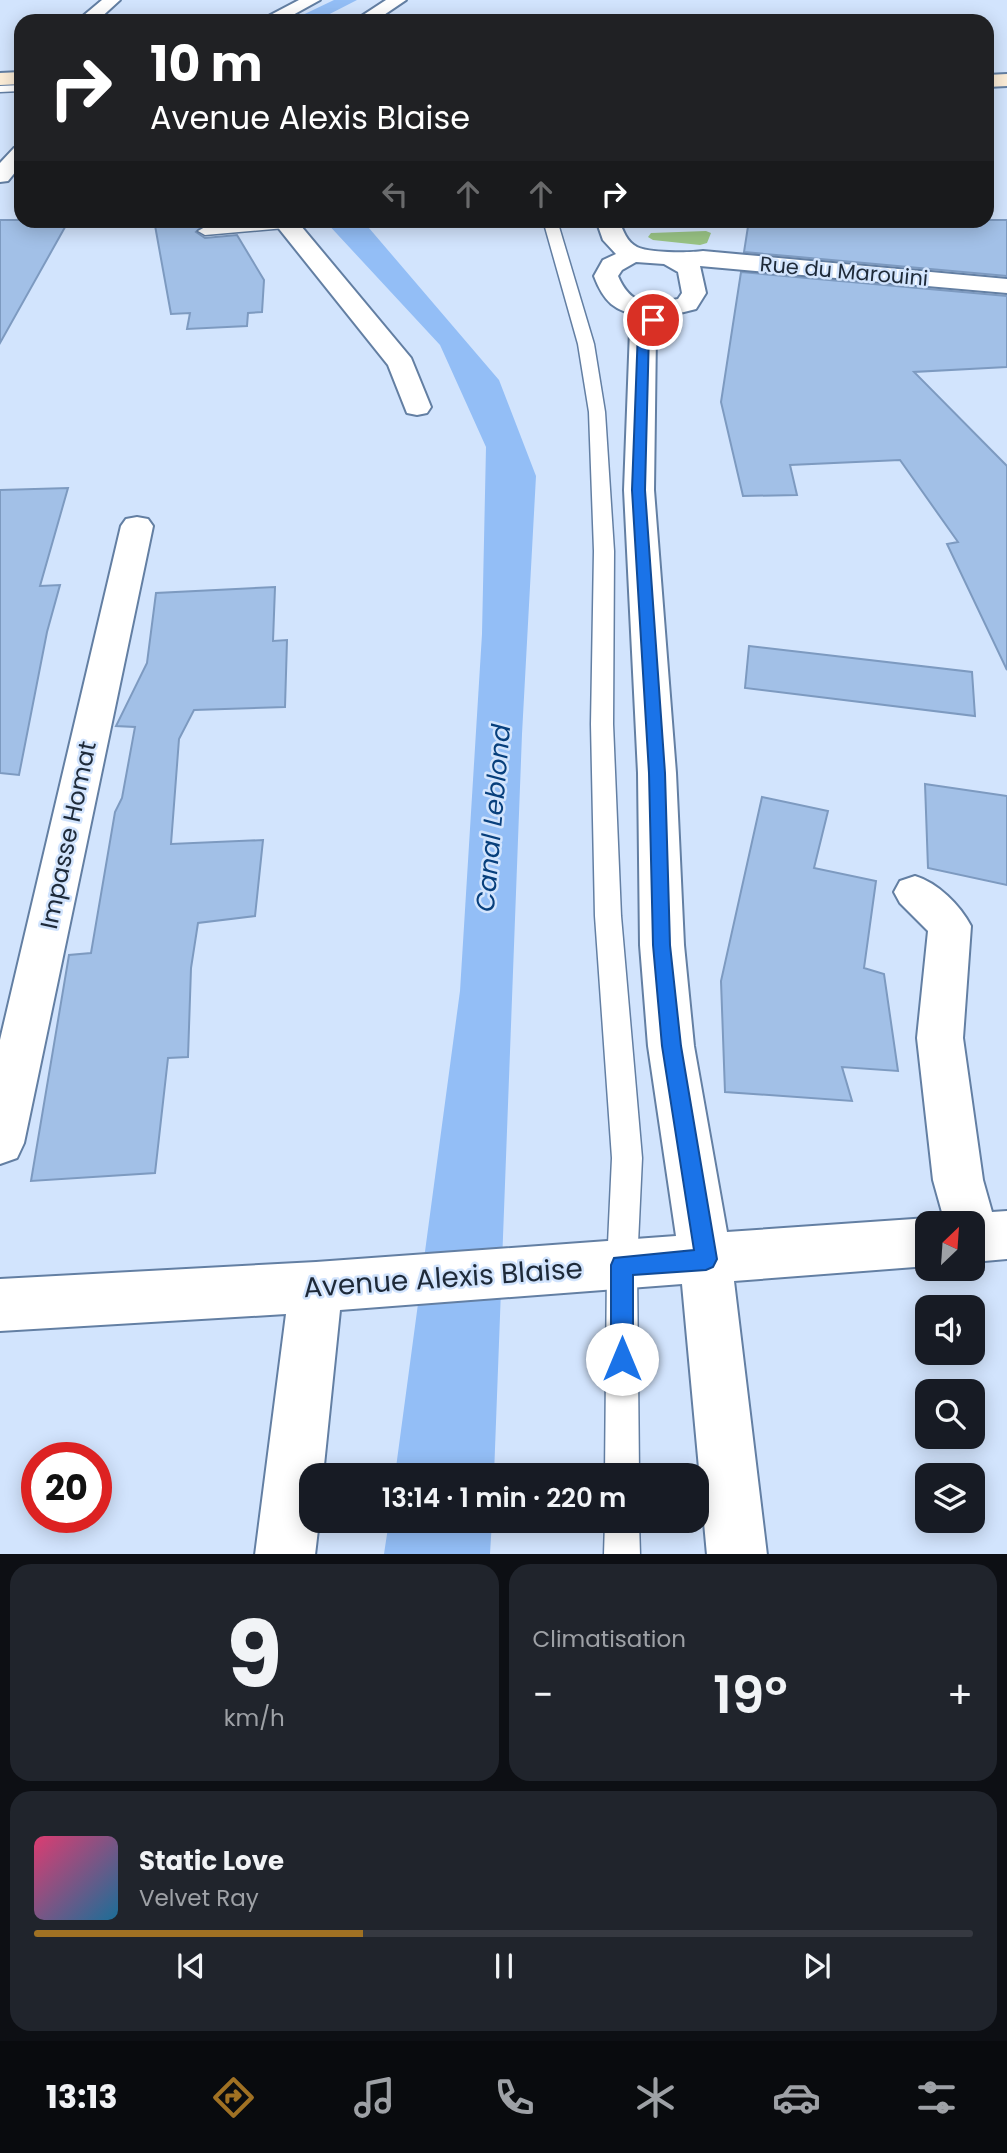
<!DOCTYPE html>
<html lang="fr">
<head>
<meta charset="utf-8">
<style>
  body { margin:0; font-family:Poppins,sans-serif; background:#20242c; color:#f1f3f6; height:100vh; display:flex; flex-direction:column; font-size:26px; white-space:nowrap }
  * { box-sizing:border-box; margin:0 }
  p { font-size:23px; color:#9ea1a6 }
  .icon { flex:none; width:38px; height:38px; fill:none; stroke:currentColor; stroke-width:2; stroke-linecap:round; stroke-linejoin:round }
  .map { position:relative; height:1554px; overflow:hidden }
  .side { display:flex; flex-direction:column; gap:10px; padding:10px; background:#0d0f14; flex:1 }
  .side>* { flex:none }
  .hud { position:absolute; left:14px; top:14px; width:980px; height:214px; border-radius:21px; box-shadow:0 4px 18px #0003; background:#202124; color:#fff; overflow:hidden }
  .needle { width:46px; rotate:25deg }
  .fabs { position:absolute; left:915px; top:1211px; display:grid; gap:14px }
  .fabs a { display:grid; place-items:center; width:70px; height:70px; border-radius:14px; background:#171b24; box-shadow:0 4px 18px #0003; font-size:35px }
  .speed { position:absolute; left:21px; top:1442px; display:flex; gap:14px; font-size:35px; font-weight:700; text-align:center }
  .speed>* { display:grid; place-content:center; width:91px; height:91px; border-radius:50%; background:#171b24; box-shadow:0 4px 18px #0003; line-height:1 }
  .speed .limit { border:10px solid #d22; background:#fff; color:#111 }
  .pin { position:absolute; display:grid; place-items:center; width:60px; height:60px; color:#fff; margin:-30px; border:4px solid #fff; border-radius:50%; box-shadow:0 2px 7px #0007 }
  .me { position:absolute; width:77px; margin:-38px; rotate:0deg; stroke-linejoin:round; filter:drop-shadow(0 0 5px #0008) }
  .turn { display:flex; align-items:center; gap:24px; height:147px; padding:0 21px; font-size:32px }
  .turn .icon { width:91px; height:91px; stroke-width:2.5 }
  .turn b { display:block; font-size:49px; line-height:60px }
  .lanes { display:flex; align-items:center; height:66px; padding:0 21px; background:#0003; justify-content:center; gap:35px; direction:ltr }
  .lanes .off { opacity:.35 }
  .big { font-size:52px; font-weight:600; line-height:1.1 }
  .side .widget { flex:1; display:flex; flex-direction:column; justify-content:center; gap:10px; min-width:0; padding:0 24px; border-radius:21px; background:#20242c }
  .side .dial { align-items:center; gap:0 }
  .dial b { font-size:91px; line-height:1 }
  .song { display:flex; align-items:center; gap:21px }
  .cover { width:84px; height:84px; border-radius:10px; background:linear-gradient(135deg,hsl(340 70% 55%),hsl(200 70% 35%)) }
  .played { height:7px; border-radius:4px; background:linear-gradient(90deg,#a07123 35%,#363941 35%) }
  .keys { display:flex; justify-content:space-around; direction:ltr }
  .heat { display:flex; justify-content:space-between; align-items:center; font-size:38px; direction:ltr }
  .side .tiles { flex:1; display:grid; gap:10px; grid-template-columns:1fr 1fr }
  .widget:last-child { grid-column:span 2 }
  .trip { position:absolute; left:299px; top:1463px; width:410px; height:70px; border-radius:21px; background:#171b24; box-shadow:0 4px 18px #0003; font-weight:600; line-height:70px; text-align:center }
  .tabs { display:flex; height:112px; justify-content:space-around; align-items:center; background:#090b0e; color:#9ea1a6 }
  .tabs .icon { width:49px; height:49px }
  .tabs .active { color:#a07123 }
  .tabs b { font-size:32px; color:#f1f3f6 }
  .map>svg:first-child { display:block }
  .green { fill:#9ac485 }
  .water { fill:#93bef6 }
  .building { fill:#a2c0e7; stroke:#7d9ac0; stroke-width:2 }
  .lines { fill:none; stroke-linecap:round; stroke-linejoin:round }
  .lane-casing { stroke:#637fa3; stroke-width:3 }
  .street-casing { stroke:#637fa3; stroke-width:4 }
  .secondary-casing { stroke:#637fa3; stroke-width:4 }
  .lane { fill:#fff; fill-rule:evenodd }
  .street { fill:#fff; fill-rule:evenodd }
  .secondary { fill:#fcedd7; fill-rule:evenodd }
  .route { fill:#1a73e8; stroke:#114b97; stroke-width:2 }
  .labels { text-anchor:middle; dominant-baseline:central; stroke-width:5; stroke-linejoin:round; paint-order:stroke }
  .far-street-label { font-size:21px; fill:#1e2a39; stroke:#d2e4fd }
  .street-label { font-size:24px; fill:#1e2a39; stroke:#d2e4fd }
  .water-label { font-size:26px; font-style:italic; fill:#073f7c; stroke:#d2e4fd }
  .near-street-label { font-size:28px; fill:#1e2a39; stroke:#d2e4fd }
</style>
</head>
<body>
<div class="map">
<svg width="1007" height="1555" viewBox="0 0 1007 1555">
  <rect width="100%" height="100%" fill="#d2e4fd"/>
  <!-- green -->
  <path class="green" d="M706 231 711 233 707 243 700 245 653 240 648 237 651 233Z"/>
  <!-- water -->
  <path class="water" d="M334 0H357L316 21H290Z
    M325 221H363L499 380 536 476 522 734 494 1475H395L460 991 482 634 486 447 440 345Z
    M389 1521H492L490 1554H384Z"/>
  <!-- building -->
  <path class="building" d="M0 220H69L0 343Z
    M154 220H229L204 225 196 232 205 238 237 235 264 280 262 312 248 313 247 326 187 329 190 313 171 314Z
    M749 220H1007V276L744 252Z
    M741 272 1007 296V367L914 372 1007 466V670L947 544 958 542 900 460 790 465 797 495 743 496 721 402Z
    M68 488 40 586 60 585 47 632 19 775 0 773V490Z
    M275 587 273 641 287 640 285 707 194 710 179 739 171 844 263 840 255 916 198 923 191 968 188 1057 168 1058 155 1173 31 1181 69 955 91 953 115 812 122 798 135 727 116 726 147 663 156 593Z
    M749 646 972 672 975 716 745 688Z
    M925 784 1007 796V885L928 868Z
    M762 797 828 811 814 868 876 881 864 968 884 974 898 1071 842 1067 852 1101 725 1092 721 981Z"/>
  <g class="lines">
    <defs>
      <path id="lane" d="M655 16 677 21H651Z
        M21 85V91L0 92V86Z
        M278 220 292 224 285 228 205 235 198 231 205 227Z
        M543 220H557L594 344 605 412 614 551 613 724 621 916 642 1158 637 1265 639 1475H605L607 1265 612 1158 595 916 591 724 594 551 589 412 578 344Z
        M605 1521H639L640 1555H604Z"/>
      <path id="street" d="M102 0H120L97 21H77Z
        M299 0H320L282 21H259Z
        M386 0H406L375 21H354Z
        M21 146V165L8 181 0 182V163L14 148Z
        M272 220H296L411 358 431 407 427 413 417 415 407 413 388 365Z
        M596 220H619C623 231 627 242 637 247 649 253 689 253 703 251L1007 279V293L700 266 706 293 696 309 672 315 656 332 654 490 676 773 684 945 694 1046 727 1232 928 1218 941 1223H928V1266L734 1281 767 1555H707L682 1284 340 1310 323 1475H312V1521H319L315 1555H255L286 1314 0 1331V1279L316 1262 676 1236 648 1046 640 945 638 773 624 490 630 330 642 316C614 311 604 302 594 276L603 260 616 254 603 240ZM636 262 664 264 678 272 682 293 678 299C648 305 631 306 618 276L622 270Z
        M137 517 148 519 153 526 24 1143 17 1158 0 1164V1040L121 526 126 519Z
        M915 876C938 883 960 905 971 926L963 1038 983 1180 992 1212 1007 1211V1259L973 1262V1223H945L933 1180 917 1038 928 931 900 903 894 892 900 881Z"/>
      <path id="secondary" d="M21 72V84L0 85V73Z
        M1007 74V86L987 87V75Z"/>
    </defs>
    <!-- lane casing -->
    <use href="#lane" class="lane-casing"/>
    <!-- street casing -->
    <use href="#street" class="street-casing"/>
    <!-- secondary casing -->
    <use href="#secondary" class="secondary-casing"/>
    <!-- lane -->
    <use href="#lane" class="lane"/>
    <!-- street -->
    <use href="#street" class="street"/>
    <!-- secondary -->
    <use href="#secondary" class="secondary"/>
  </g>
  <!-- route -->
  <path class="route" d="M653 317 659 320 649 331 645 490 665 773 670 945 681 1046 717 1259 713 1267 706 1270 633 1275V1359L630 1367 622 1370 614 1367 611 1359V1265L614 1258 694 1250 662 1046 653 945 649 773 632 490 638 330Z"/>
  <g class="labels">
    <!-- far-street labels -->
    <g class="far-street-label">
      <text transform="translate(844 271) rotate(5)">Rue du Marouini</text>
    </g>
    <!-- street labels -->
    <g class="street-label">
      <text transform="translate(68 835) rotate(-78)">Impasse Homat</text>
    </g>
    <!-- water labels -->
    <g class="water-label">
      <text transform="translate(493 818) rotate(-85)">Canal Leblond</text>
    </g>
    <!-- near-street labels -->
    <g class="near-street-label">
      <text transform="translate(443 1278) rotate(-4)">Avenue Alexis Blaise</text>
    </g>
  </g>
</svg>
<div class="fabs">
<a><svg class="needle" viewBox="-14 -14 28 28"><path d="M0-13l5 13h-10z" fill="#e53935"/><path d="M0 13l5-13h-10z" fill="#9ea1a6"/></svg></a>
<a><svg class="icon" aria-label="sound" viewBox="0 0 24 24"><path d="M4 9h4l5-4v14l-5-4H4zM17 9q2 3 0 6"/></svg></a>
<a><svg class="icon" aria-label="search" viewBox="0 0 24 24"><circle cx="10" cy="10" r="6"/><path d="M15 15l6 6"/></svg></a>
<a><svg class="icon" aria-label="layers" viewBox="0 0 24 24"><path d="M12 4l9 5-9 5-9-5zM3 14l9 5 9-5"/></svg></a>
</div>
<div class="speed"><div class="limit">20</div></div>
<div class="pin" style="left:653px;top:320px;background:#d93025"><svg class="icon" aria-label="arrive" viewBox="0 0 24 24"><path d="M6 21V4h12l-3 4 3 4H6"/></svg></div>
<svg class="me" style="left:622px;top:1359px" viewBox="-20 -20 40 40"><circle r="19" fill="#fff"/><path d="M0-13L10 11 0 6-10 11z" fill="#1a73e8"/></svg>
<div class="trip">13:14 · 1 min · 220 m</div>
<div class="hud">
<div class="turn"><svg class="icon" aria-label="right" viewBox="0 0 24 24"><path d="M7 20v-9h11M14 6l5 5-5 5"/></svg><div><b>10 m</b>Avenue Alexis Blaise</div></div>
<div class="lanes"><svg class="icon off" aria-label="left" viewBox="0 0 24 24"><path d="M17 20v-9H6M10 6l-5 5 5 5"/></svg><svg class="icon off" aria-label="ahead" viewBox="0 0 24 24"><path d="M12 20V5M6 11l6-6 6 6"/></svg><svg class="icon off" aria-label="ahead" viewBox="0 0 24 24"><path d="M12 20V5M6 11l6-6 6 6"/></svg><svg class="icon" aria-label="right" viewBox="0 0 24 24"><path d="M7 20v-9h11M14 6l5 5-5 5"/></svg></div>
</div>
</div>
<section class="side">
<div class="tiles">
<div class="widget dial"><b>9</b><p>km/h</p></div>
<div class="widget"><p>Climatisation</p>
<div class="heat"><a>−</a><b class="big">19°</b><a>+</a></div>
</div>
<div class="widget">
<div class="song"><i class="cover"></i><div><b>Static Love</b><p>Velvet Ray</p></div></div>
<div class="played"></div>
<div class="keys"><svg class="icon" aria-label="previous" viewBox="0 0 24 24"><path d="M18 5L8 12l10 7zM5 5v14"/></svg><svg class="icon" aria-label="pause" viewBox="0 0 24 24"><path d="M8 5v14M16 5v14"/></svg><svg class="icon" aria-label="next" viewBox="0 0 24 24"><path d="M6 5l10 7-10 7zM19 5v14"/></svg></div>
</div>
</div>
</section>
<nav class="tabs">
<b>13:13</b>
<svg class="icon active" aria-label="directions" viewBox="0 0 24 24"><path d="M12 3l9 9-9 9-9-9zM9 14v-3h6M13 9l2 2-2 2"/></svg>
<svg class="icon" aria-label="music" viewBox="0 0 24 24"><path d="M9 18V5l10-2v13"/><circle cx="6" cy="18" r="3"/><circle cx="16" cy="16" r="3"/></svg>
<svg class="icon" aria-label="phone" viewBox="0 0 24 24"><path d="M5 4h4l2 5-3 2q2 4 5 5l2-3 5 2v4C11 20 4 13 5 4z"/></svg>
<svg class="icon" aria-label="climate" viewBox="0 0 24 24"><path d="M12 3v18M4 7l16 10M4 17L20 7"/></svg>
<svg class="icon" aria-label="car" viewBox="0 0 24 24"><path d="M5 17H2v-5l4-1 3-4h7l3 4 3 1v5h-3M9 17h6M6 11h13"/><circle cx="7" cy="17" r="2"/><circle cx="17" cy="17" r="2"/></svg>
<svg class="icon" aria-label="filters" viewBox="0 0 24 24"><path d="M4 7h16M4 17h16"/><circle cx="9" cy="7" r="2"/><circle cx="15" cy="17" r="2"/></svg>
</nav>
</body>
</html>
